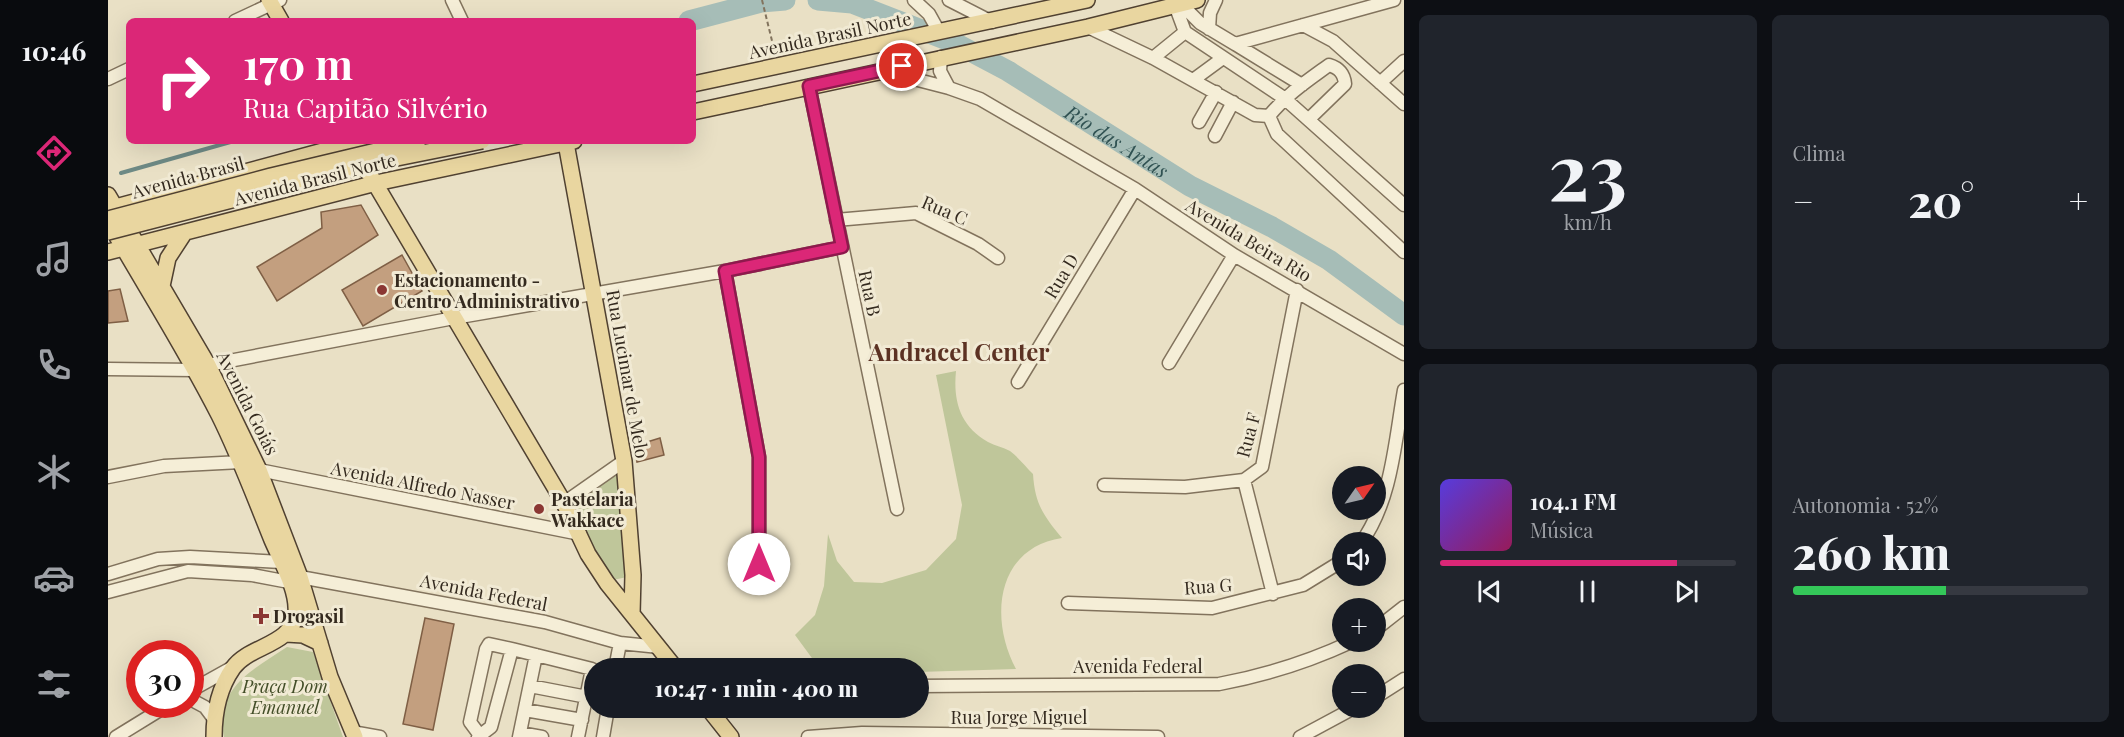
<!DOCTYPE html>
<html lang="pt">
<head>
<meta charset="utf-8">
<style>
  body { margin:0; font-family:"Playfair Display",serif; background:#20242c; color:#f1f3f6; height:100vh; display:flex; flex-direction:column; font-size:22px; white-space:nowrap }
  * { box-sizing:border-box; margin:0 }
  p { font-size:20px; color:#9ea1a6 }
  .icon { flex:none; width:33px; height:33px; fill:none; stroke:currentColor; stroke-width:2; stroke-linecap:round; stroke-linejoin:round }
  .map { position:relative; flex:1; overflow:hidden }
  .panel { display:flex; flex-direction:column; gap:15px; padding:15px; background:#0d0f14; width:720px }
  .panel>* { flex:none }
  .banner { position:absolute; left:18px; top:18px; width:570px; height:126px; border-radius:9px; box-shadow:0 6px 24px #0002; background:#db2777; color:#fff; overflow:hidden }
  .needle { width:39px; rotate:56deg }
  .fabs { position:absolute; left:1224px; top:466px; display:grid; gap:12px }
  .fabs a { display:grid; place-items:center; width:54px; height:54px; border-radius:50%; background:#171b24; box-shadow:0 6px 24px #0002; font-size:30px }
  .speed { position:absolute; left:18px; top:640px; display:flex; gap:12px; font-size:30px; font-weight:700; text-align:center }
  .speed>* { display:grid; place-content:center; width:78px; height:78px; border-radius:50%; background:#171b24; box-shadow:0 6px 24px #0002; line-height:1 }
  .speed .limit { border:9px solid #d22; background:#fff; color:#111 }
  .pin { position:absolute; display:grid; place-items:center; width:51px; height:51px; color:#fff; margin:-26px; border:3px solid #fff; border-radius:50%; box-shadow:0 2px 6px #0007 }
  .me { position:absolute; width:66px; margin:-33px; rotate:0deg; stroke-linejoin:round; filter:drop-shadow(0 0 4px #0008) }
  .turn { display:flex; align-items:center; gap:21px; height:126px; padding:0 18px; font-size:27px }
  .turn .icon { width:78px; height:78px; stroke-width:2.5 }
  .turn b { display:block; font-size:42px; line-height:51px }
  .big { font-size:45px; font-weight:800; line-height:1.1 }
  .panel .widget { flex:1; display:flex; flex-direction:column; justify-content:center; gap:9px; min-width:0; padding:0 21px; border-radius:9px; background:#20242c }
  .panel .dial { align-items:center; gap:0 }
  .dial b { font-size:78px; line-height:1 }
  .song { display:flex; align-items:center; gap:18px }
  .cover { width:72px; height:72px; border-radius:9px; background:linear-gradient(135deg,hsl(250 70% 55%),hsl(330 70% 35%)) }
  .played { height:6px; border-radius:3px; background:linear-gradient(90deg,#db2777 80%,#363941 80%) }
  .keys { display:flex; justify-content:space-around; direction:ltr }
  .heat { display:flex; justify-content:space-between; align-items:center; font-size:33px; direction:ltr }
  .charge { height:9px; border-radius:4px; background:linear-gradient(90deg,#34c759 52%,#363941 0) }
  .panel .tiles { flex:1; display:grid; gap:15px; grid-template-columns:repeat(2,1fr) }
  .trip { position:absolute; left:476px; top:658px; width:345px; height:60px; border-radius:30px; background:#171b24; box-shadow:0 6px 24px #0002; font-weight:800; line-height:60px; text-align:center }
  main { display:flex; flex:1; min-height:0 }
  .dock { display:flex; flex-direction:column; width:108px; justify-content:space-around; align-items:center; background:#090b0e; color:#9ea1a6 }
  .dock .icon { width:42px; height:42px }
  .dock .on { color:#db2777 }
  .dock b { font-size:27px; color:#f1f3f6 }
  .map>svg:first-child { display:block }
  .green { fill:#bfc69a }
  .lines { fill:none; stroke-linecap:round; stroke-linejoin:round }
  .stream { stroke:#6e8a85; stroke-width:4 }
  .river { stroke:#a6bdb7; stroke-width:21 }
  .building { fill:#c39f7f; stroke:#7f5f45; stroke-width:1.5 }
  .minor-casing { stroke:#82735d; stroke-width:15 }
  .major-casing { stroke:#504131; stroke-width:18 }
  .path { stroke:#82735d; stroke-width:2; stroke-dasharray:4.5 3; stroke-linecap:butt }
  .minor { stroke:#f5eed7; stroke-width:12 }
  .major { stroke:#e9d6a0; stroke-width:15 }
  .major-bridge-casing { stroke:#504131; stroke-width:18; stroke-linecap:butt }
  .major-bridge { stroke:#e9d6a0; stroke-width:15 }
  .route-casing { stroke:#8e194d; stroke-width:15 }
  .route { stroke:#db2777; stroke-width:10 }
  .poi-dot { fill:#8b3733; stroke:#f1ead4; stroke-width:2 }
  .labels { text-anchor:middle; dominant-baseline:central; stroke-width:6; stroke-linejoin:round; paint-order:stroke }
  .street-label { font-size:18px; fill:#342a1f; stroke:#f1ead4 }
  .poi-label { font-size:18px; font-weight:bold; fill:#342a1f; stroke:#f1ead4; text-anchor:start }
  .park-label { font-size:18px; font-style:italic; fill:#434e28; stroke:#f1ead4 }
  .water-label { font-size:20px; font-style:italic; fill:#305252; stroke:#f1ead4 }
  .district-label { font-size:24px; font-weight:bold; fill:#5c3223; stroke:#f1ead4 }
</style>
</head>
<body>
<main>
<nav class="dock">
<b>10:46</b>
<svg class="icon on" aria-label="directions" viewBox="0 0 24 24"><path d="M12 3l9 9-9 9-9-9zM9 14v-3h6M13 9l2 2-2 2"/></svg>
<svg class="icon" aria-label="music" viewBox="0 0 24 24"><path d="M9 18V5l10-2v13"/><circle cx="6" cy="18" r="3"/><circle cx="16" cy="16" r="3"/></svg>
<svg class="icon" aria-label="phone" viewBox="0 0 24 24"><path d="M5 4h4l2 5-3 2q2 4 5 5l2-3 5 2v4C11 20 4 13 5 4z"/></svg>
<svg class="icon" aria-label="climate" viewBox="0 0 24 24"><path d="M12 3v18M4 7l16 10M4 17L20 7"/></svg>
<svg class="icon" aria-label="car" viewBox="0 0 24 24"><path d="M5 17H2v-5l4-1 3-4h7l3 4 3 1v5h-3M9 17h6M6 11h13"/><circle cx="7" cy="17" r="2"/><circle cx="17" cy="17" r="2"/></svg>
<svg class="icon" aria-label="filters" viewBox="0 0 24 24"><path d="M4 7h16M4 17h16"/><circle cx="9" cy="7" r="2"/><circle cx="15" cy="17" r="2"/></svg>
</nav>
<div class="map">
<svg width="1296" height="737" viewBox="0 0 1296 737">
  <rect width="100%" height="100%" fill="#e9e0c5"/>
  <!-- green -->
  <path class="green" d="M848 371C845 401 852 426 880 442 887 446 895 447 902 451 910 457 918 467 925 474 927 504 935 515 954 538 888 548 881 619 908 669L810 672V669H712L687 635 707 615 716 586 720 534 729 561 746 582 774 583 818 570 848 539 854 505 828 375Z
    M513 464 524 576 500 581 464 508Z
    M179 647 205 652 235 737H116C106 689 144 670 179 647Z"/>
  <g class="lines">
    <!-- stream -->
    <path class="stream" d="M757 0 767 12
      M13 173 126 141"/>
    <!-- river -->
    <g class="river">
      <path id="s1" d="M710 0 744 3 847 43 900 71 1082 186 1164 227 1221 260 1296 315"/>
      <path d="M581 21 653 2 677 0"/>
    </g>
  </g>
  <!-- building -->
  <path class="building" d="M253 205 270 235 169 301 149 267 214 228 213 212Z
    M294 255 314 291 255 326 234 290Z
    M12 289 20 321 0 323V291Z
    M552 438 556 455 529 462 526 446Z
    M317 618 346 624 325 730 295 724Z"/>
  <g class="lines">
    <defs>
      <path id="minor" d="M344 0 354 21
        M806 0 821 14 831 32
        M841 0 884 22
        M1073 4 1092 23 1127 44 1286 0
        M1067 5 1077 32 1176 98 1296 205
        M127 21 172 0
        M1195 25 1225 41 1296 104
        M980 27 1045 58 1147 115 1161 116
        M1101 29 1102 13 1108 0
        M1127 44 1194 85
        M833 57 832 71 841 88
        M1045 58 1077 32
        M775 71 841 88 872 99 1027 189 1126 255 1296 354
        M0 79 21 69
        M1085 80 1115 58
        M1272 83 1296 61
        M701 86 789 509
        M1161 116 1169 134 1296 252
        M1161 116C1178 95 1199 81 1221 65 1231 68 1236 73 1237 84L1201 119
        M1091 122 1108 92
        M1107 136 1125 102
        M728 220 808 213 870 244 890 258
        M617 271 651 457V585
        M1061 363 1126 255
        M100 365 346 318 617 271 734 247
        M0 369 87 370
        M910 382 1027 189
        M151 470 472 534
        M0 477 56 466 133 462
        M1136 480 1165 594
        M996 485 1077 487 1136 480 1154 467 1189 290
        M456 503 516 461
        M1253 543C1284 500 1287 441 1296 390
        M0 574 50 559 82 557 173 562
        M192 577 437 622 512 643 551 647
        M0 592 80 571 144 575 181 582
        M960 603 1104 608 1195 585 1234 561
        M1268 629 1296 607
        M404 649 484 669 470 737
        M507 669 512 643
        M422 686 479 697
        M810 686 1111 684C1159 675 1200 662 1243 642
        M82 691 125 667
        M1268 697 1296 679
        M82 699 97 707 106 719
        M417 710 474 720
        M244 732 272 737
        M412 733 434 737
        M8 737 60 705
        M370 737 383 727 404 649 381 644 378 649 362 722 371 734
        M411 737 428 655
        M495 737 500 708
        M700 737 754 733 1050 737
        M1192 737 1246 708"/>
      <path id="major" d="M161 0 173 21
        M585 84 979 0
        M585 112 980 27 1089 0
        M242 141 456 503 480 554 499 583 568 669
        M458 143 516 461 525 575 524 614
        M0 195 100 365 151 470 192 577 222 677 247 737
        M0 209 252 141
        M0 221C37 286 77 348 111 415 131 455 147 498 164 540 173 561 190 590 188 613 184 646 141 645 125 668 111 688 106 714 106 737
        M0 252 268 183 466 141
        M54 286 60 258 77 232
        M178 634 195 635 212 643
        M600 708 623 737"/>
    </defs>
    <!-- minor casing -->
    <use href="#minor" class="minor-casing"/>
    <!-- major casing -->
    <use href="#major" class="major-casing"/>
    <!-- path -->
    <path class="path" d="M654 0 667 53"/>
    <!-- minor -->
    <use href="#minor" class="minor"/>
    <!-- major -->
    <use href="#major" class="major"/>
    <defs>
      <path id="major-bridge" d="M0 219 163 176 310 141
        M0 232 279 160 374 141"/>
    </defs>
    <!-- major-bridge casing -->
    <use href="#major-bridge" class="major-bridge-casing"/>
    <!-- major-bridge -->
    <use href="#major-bridge" class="major-bridge"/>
  </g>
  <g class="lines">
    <defs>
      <path id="route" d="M651 564V457L617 271 734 247 701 86 794 66"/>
    </defs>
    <!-- route casing -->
    <use href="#route" class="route-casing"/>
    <!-- route -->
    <use href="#route" class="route"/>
  </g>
  <!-- markers -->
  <g class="poi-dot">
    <circle cx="274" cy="290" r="6"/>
    <circle cx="431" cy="509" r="6"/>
    <path d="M150 607h6v6h6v6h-6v6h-6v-6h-6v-6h6z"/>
  </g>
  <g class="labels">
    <!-- street labels -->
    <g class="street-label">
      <text transform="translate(722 35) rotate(-12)">Avenida Brasil Norte</text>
      <text transform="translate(80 177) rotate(-15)">Avenida Brasil</text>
      <text transform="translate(207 179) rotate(-14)">Avenida Brasil Norte</text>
      <text transform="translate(837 210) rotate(23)">Rua C</text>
      <text transform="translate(1141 240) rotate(31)">Avenida Beira Rio</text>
      <text transform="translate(953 276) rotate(-59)">Rua D</text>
      <text transform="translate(762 293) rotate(78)">Rua B</text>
      <text transform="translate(520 374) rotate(80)">Rua Lucimar de Melo</text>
      <text transform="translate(140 403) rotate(63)">Avenida Goiás</text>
      <text transform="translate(1140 435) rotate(-75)">Rua F</text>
      <text transform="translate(315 485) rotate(11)">Avenida Alfredo Nasser</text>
      <text transform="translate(1100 586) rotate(-4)">Rua G</text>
      <text transform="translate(376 592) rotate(11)">Avenida Federal</text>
      <text x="1030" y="666">Avenida Federal</text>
      <text x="911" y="717">Rua Jorge Miguel</text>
    </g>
    <!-- poi labels -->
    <g class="poi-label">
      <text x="286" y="280">Estacionamento -<tspan x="286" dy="21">Centro Administrativo</tspan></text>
      <text x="443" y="499">Pastelaria<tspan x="443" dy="21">Wakkace</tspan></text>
      <text x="165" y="616">Drogasil</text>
    </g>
    <!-- park labels -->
    <g class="park-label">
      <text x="177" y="686">Praça Dom<tspan x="177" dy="21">Emanuel</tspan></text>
    </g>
    <!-- water labels -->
    <g class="water-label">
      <text stroke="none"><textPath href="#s1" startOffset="334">Rio das Antas</textPath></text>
    </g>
    <!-- district labels -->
    <g class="district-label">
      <text x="851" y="351">Andracel Center</text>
    </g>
  </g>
</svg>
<div class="fabs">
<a><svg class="needle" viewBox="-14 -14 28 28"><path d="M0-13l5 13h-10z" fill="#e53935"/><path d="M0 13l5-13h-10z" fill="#9ea1a6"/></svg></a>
<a><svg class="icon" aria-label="sound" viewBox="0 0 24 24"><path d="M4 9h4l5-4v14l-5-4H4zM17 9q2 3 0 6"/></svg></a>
<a>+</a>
<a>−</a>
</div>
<div class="speed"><div class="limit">30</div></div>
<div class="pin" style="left:794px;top:66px;background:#d93025"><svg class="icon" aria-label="arrive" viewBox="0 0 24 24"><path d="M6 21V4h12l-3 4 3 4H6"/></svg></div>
<svg class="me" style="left:651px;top:564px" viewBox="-20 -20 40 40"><circle r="19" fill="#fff"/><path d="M0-13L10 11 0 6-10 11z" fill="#db2777"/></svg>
<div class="trip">10:47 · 1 min · 400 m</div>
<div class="banner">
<div class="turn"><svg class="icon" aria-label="right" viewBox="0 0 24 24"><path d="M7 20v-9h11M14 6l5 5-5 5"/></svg><div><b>170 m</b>Rua Capitão Silvério</div></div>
</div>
</div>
<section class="panel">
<div class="tiles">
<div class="widget dial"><b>23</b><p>km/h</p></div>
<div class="widget"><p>Clima</p>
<div class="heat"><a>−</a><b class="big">20°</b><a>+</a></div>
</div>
<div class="widget">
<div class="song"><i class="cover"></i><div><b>104.1 FM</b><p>Música</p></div></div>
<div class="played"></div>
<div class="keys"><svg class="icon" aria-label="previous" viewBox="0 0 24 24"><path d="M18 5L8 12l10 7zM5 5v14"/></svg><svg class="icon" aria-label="pause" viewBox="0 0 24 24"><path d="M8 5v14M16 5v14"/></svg><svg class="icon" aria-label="next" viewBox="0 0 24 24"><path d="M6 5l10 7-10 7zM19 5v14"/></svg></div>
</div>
<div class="widget"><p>Autonomia · 52%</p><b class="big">260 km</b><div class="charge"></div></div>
</div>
</section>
</main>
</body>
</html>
